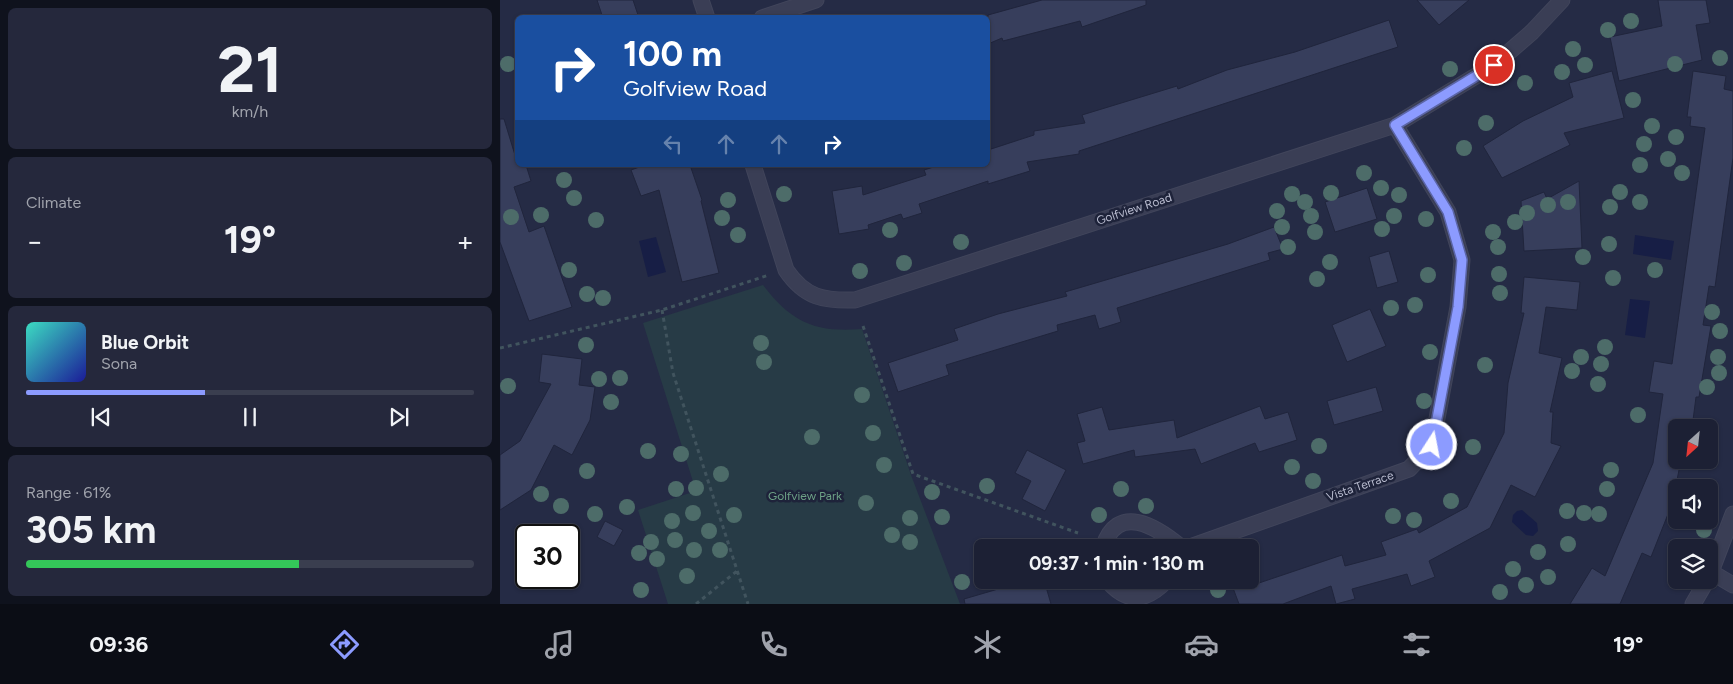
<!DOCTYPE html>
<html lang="en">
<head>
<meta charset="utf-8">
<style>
  body { margin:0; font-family:Figtree,sans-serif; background:#25283c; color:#f1f3f6; height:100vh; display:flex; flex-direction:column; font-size:19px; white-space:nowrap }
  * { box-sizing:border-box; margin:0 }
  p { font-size:16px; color:#a0a3ac }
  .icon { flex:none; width:28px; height:28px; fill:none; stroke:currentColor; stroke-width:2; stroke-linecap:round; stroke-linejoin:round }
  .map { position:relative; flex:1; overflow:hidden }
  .sheet { display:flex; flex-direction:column; gap:8px; padding:8px; background:#0f121d; width:500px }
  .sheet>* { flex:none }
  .hud { position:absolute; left:15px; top:15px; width:475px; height:152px; border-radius:8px; box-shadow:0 1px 4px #0004,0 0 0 1px #3a3e4f; background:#1a4fa0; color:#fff; overflow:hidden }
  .needle { width:32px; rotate:207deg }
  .controls { position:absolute; left:1168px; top:419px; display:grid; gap:10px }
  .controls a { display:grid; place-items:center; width:50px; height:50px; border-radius:8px; background:#1c2034; box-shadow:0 1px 4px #0004,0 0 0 1px #3a3e4f; font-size:25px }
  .speed { position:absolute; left:15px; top:524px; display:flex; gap:10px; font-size:25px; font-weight:700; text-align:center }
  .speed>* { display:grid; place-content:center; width:65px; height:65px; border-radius:50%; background:#1c2034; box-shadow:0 1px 4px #0004,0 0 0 1px #3a3e4f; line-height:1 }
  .speed .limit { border:2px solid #111; border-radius:8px; background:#fff; color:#111 }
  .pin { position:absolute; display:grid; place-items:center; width:42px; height:42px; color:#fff; margin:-21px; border:2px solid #fff; border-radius:50%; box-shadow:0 1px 5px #0007 }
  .me { position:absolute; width:55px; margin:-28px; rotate:11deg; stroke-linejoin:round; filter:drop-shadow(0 0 4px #0008) }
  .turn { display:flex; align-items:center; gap:18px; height:105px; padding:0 25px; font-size:22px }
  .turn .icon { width:65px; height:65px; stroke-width:2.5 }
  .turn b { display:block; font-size:35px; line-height:42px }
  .lanes { display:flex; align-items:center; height:48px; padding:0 25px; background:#0003; justify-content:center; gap:25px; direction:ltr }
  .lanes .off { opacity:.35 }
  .big { font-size:38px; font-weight:700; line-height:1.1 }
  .sheet .card { flex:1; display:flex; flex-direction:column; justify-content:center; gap:8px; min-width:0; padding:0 18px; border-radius:8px; background:#25283c }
  .sheet .dial { align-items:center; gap:0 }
  .dial b { font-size:65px; line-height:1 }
  .song { display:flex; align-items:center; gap:15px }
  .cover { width:60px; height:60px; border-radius:8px; background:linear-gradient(135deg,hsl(170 70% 55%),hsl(240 70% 35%)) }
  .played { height:5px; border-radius:2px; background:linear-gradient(90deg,#8c9bff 40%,#3a3e4f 40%) }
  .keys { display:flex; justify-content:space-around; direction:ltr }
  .heat { display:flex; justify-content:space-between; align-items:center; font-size:28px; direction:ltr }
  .charge { height:8px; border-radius:4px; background:linear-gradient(90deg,#34c759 61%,#3a3e4f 0) }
  .trip { position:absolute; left:474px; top:539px; width:285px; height:50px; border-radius:8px; background:#1c2034; box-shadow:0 1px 4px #0004,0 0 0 1px #3a3e4f; font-weight:700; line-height:50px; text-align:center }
  .tabs { display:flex; height:80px; justify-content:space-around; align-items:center; background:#0b0d15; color:#a0a3ac }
  .tabs .icon { width:35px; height:35px }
  .tabs .on { color:#8c9bff }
  .tabs b { font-size:22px; color:#f1f3f6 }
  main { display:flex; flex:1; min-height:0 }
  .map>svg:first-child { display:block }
  .green { fill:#273b46 }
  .water { fill:#171e45 }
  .building { fill:#373e5c; stroke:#20253c }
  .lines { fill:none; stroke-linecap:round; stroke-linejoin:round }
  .minor-casing { stroke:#41455b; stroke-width:17 }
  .path { stroke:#41545e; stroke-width:3; stroke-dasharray:4 4; stroke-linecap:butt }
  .minor { stroke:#3a3e55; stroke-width:15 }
  .tree { fill:#4d6c69 }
  .route-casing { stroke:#5b65a6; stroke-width:12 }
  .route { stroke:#8c9bff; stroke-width:9 }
  .labels { text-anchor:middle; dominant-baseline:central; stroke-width:5; stroke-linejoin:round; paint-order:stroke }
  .street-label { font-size:12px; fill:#b8bbce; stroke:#1e233a }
  .park-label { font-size:12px; fill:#6da186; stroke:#1e233a }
</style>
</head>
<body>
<main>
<section class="sheet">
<div class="card dial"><b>21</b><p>km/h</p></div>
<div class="card"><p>Climate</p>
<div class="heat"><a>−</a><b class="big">19°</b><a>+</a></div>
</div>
<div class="card">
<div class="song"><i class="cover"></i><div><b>Blue Orbit</b><p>Sona</p></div></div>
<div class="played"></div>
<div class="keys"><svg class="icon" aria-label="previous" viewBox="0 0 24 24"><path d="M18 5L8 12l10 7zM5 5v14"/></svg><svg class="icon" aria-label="pause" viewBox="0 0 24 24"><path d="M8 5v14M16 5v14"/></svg><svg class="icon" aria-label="next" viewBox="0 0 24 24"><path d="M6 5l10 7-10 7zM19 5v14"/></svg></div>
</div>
<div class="card"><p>Range · 61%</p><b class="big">305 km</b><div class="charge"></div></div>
</section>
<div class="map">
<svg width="1233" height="604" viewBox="0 0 1233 604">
  <rect width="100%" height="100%" fill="#252b45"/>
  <!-- green -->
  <path class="green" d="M263 285C291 322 315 333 362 329L411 475 460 604H168L138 510 196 491 143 323Z"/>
  <!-- water -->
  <path class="water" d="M1135 235 1174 241 1171 260 1133 254Z
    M156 237 166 272 148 277 139 241Z
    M1130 299 1150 301 1145 338 1125 335Z
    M1022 510 1037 523 1038 531 1033 536 1026 535 1012 522 1013 515 1017 511Z"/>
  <!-- building -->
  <path class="building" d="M97 0H133L139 18H103Z
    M542 0H646V5L582 27 580 21 503 41 502 38 488 44V15Z
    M917 0H969L939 25Z
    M1158 0H1206L1210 23 1196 25 1202 60 1119 81 1110 37 1162 26Z
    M889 20 898 47 579 151V154L527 162 530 171 488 184V181L419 204 422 213 403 219 401 214 368 225 369 229 339 234 332 191 362 186 363 195 426 175 424 170 440 165H488V150L534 135V131L585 123 582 115 677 86 678 89 727 70 795 52Z
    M1112 71 1124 118 1064 133 1070 145 1002 178 983 146 1023 121 1073 97 1069 83Z
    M1193 71 1226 76 1224 89 1233 91V158L1215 287 1209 286 1203 325 1211 326 1199 397H1196L1192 428H1176V460H1181L1176 485 1179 487 1176 488V494L1151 557 1142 553 1120 604H1070L1092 568 1105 576 1153 463 1163 394 1149 392 1154 361 1172 364 1205 128 1190 126 1191 117H1187Z
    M0 119H4L18 165H26L31 181 14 187 29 232 44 226 72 307 29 321 0 242Z
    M145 165H190L202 200 201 201 219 273 182 282 159 190 141 196 131 170Z
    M1079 181 1082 248 1024 251 1021 201 1044 192 1047 199Z
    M867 188 877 219 835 232 825 202Z
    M774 227 783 249 768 253 770 260 617 308 621 322 599 329 595 315 557 325 558 331 446 365 449 375 398 392 388 363 458 340 454 329 498 314 567 296 565 292 728 244Z
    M889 251 898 282 877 288 869 257Z
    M1024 277 1080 282 1077 310 1046 307 1039 353 1062 358 1050 412H1053L1051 443 1061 446 1035 497 1011 485 990 528 929 561 935 577 911 586 907 574 852 589 855 599 836 604 831 586 783 604H739L733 588 755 580 756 584 842 555 845 566 886 555 881 542 917 529 919 533 967 507 1004 433 1008 383 1024 313H1021Z
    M870 309 886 346 847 362 832 325Z
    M42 354 82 359 79 385 95 387 90 420 72 455 54 445 31 490 0 510V455L20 441 51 384 39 382Z
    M876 387 883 411 834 425 827 401Z
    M760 406 765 419 788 412 797 440 759 452 755 443 701 464 695 449 635 457 634 450 583 464 577 443 585 441 577 414 602 407 609 430 674 420 677 438Z
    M527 450 566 470 545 511 522 499 531 481 515 473Z
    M105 521 123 530 114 546 97 537Z
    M529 580H544L551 604H465L464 599Z"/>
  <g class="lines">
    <defs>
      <path id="minor" d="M201 0 207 18
        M262 18 316 0
        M253 165 286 270C305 298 324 301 355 300L895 125 994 65 1032 32 1062 0
        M603 548C617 502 656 526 682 548
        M687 548 909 469 932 445 958 307 962 260 948 212 895 125
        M1211 572 1233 585
        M1209 577 1233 514
        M607 580C627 604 646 602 667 580
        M1193 604 1207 580"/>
    </defs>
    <!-- minor casing -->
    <use href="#minor" class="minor-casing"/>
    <!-- path -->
    <path class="path" d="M162 310 173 373 248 604
      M363 326 413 474 578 533
      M0 348 162 310 269 275
      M196 604 237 571"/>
    <!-- minor -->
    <use href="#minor" class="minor"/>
  </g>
  <!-- trees -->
  <g class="tree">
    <circle cx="1131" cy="21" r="8"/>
    <circle cx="1108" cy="30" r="8"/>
    <circle cx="1073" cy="49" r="8"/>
    <circle cx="1220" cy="58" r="8"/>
    <circle cx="8" cy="64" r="8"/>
    <circle cx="1175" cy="64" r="8"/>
    <circle cx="1085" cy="65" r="8"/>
    <circle cx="950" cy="69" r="8"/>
    <circle cx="1062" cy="72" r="8"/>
    <circle cx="1025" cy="83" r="8"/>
    <circle cx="1133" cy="100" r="8"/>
    <circle cx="986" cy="123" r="8"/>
    <circle cx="1152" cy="126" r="8"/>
    <circle cx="1176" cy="137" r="8"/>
    <circle cx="1144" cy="144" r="8"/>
    <circle cx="964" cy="148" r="8"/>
    <circle cx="1168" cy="159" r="8"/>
    <circle cx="1140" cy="165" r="8"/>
    <circle cx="864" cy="173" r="8"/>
    <circle cx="1182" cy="173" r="8"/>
    <circle cx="64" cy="180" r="8"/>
    <circle cx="881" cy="188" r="8"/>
    <circle cx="1120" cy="192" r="8"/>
    <circle cx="831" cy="193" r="8"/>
    <circle cx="284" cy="194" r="8"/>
    <circle cx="792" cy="194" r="8"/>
    <circle cx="899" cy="195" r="8"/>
    <circle cx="74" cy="198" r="8"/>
    <circle cx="228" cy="200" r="8"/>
    <circle cx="805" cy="202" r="8"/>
    <circle cx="1068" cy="202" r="8"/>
    <circle cx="1140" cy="202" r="8"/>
    <circle cx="1048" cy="205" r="8"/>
    <circle cx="1110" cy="207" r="8"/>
    <circle cx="777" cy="211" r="8"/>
    <circle cx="1027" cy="213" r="8"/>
    <circle cx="41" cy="215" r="8"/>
    <circle cx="811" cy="216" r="8"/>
    <circle cx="894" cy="216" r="8"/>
    <circle cx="11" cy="217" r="8"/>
    <circle cx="222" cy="218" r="8"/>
    <circle cx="926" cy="219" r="8"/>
    <circle cx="96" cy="220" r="8"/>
    <circle cx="1015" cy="222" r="8"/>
    <circle cx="782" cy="227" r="8"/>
    <circle cx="882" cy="229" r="8"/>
    <circle cx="390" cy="230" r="8"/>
    <circle cx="815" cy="232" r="8"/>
    <circle cx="993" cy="232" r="8"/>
    <circle cx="238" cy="235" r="8"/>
    <circle cx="461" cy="242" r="8"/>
    <circle cx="1109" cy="244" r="8"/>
    <circle cx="788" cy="247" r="8"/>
    <circle cx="998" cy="247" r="8"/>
    <circle cx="1083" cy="257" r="8"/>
    <circle cx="830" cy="262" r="8"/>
    <circle cx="404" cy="263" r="8"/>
    <circle cx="69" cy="270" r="8"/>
    <circle cx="1155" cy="270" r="8"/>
    <circle cx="360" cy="271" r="8"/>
    <circle cx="999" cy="274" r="8"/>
    <circle cx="928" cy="275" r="8"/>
    <circle cx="1113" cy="278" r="8"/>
    <circle cx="817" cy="279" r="8"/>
    <circle cx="1000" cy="293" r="8"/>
    <circle cx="87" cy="294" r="8"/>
    <circle cx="103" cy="298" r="8"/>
    <circle cx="915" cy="305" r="8"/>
    <circle cx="891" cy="308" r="8"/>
    <circle cx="1212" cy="312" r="8"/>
    <circle cx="1220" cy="331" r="8"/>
    <circle cx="261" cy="343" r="8"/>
    <circle cx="86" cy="345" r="8"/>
    <circle cx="1105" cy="347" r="8"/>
    <circle cx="930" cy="352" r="8"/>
    <circle cx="1081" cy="357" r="8"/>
    <circle cx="1218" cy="357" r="8"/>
    <circle cx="264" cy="362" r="8"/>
    <circle cx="1101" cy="364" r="8"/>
    <circle cx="985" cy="365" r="8"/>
    <circle cx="1072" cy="371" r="8"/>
    <circle cx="1219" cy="373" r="8"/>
    <circle cx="120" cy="378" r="8"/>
    <circle cx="99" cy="379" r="8"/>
    <circle cx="1098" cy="384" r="8"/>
    <circle cx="8" cy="386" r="8"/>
    <circle cx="1207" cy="387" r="8"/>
    <circle cx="362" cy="395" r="8"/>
    <circle cx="924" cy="401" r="8"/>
    <circle cx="111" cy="402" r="8"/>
    <circle cx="1138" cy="415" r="8"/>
    <circle cx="373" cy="433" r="8"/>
    <circle cx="312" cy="437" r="8"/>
    <circle cx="819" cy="446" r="8"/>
    <circle cx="973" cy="447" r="8"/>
    <circle cx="148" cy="451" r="8"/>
    <circle cx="181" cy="454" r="8"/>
    <circle cx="384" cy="465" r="8"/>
    <circle cx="792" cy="467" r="8"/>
    <circle cx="1111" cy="470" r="8"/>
    <circle cx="87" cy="471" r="8"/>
    <circle cx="221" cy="474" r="8"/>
    <circle cx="813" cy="481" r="8"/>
    <circle cx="487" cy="486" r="8"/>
    <circle cx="196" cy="488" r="8"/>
    <circle cx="176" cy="489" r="8"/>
    <circle cx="621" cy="489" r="8"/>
    <circle cx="1107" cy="489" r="8"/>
    <circle cx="432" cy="492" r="8"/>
    <circle cx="41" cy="494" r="8"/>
    <circle cx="951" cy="501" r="8"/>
    <circle cx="366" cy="503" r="8"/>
    <circle cx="61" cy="506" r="8"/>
    <circle cx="646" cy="506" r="8"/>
    <circle cx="127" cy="507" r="8"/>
    <circle cx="1067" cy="511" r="8"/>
    <circle cx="193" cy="513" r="8"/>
    <circle cx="1084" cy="513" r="8"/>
    <circle cx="95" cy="514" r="8"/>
    <circle cx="1099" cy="514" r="8"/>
    <circle cx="234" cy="515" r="8"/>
    <circle cx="599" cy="515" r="8"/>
    <circle cx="893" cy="516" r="8"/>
    <circle cx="442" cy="517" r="8"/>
    <circle cx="410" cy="518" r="8"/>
    <circle cx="914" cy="520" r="8"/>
    <circle cx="172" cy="521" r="8"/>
    <circle cx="1204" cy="530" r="8"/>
    <circle cx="209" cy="531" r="8"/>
    <circle cx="392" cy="535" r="8"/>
    <circle cx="175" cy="540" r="8"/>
    <circle cx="151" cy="542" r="8"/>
    <circle cx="410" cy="542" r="8"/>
    <circle cx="1068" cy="544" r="8"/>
    <circle cx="194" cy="550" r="8"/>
    <circle cx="220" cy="550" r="8"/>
    <circle cx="1038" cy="552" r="8"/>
    <circle cx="139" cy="553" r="8"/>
    <circle cx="157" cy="559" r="8"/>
    <circle cx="1013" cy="569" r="8"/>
    <circle cx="187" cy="576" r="8"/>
    <circle cx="1048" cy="577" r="8"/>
    <circle cx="462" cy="582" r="8"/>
    <circle cx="1026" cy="585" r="8"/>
    <circle cx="141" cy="590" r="8"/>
    <circle cx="718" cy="590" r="8"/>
    <circle cx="1000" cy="592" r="8"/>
  </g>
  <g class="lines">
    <defs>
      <path id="route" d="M932 445 958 307 962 260 948 212 895 125 994 65"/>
    </defs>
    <!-- route casing -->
    <use href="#route" class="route-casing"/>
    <!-- route -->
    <use href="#route" class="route"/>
  </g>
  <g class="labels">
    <!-- street labels -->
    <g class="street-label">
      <text transform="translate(634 209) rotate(-18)">Golfview Road</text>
      <text transform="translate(860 486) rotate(-19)">Vista Terrace</text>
    </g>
    <!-- park labels -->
    <g class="park-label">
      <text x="305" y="496">Golfview Park</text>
    </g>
  </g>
</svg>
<div class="controls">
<a><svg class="needle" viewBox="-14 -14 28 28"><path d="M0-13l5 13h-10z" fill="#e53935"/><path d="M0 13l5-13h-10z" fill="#a0a3ac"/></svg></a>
<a><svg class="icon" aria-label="sound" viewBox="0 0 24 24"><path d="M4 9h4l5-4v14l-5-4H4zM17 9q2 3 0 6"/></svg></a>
<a><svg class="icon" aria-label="layers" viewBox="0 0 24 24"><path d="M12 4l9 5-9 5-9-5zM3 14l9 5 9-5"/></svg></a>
</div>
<div class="speed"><div class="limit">30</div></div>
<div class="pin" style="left:994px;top:65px;background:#d93025"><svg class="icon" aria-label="arrive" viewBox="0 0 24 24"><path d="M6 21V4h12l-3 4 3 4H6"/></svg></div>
<svg class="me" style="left:932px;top:445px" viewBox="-20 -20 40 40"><circle r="17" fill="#8c9bff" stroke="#fff" stroke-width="3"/><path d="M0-11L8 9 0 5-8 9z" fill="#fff"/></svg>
<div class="trip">09:37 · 1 min · 130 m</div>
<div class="hud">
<div class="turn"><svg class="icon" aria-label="right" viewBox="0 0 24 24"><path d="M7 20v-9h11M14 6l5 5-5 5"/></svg><div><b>100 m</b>Golfview Road</div></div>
<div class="lanes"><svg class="icon off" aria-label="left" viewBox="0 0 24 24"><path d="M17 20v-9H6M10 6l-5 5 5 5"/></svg><svg class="icon off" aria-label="ahead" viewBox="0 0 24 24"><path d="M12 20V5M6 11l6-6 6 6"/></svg><svg class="icon off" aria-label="ahead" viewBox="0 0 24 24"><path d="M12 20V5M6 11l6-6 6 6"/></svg><svg class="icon" aria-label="right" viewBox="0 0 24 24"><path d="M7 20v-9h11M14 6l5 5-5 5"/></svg></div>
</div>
</div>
</main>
<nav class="tabs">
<b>09:36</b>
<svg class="icon on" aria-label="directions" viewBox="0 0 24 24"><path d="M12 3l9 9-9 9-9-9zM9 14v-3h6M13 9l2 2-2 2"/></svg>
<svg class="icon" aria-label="music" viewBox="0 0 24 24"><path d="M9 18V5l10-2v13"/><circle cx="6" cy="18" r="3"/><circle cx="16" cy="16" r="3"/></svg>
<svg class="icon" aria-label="phone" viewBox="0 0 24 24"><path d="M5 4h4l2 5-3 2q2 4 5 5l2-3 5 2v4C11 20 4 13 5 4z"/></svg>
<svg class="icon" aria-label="climate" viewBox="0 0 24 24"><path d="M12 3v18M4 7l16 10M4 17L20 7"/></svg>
<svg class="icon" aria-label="car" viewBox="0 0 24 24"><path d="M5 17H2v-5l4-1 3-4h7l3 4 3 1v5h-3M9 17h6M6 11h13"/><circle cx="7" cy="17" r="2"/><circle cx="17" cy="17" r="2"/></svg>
<svg class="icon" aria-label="filters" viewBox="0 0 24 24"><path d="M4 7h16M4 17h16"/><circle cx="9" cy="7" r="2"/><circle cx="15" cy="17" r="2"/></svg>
<b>19°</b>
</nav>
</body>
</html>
